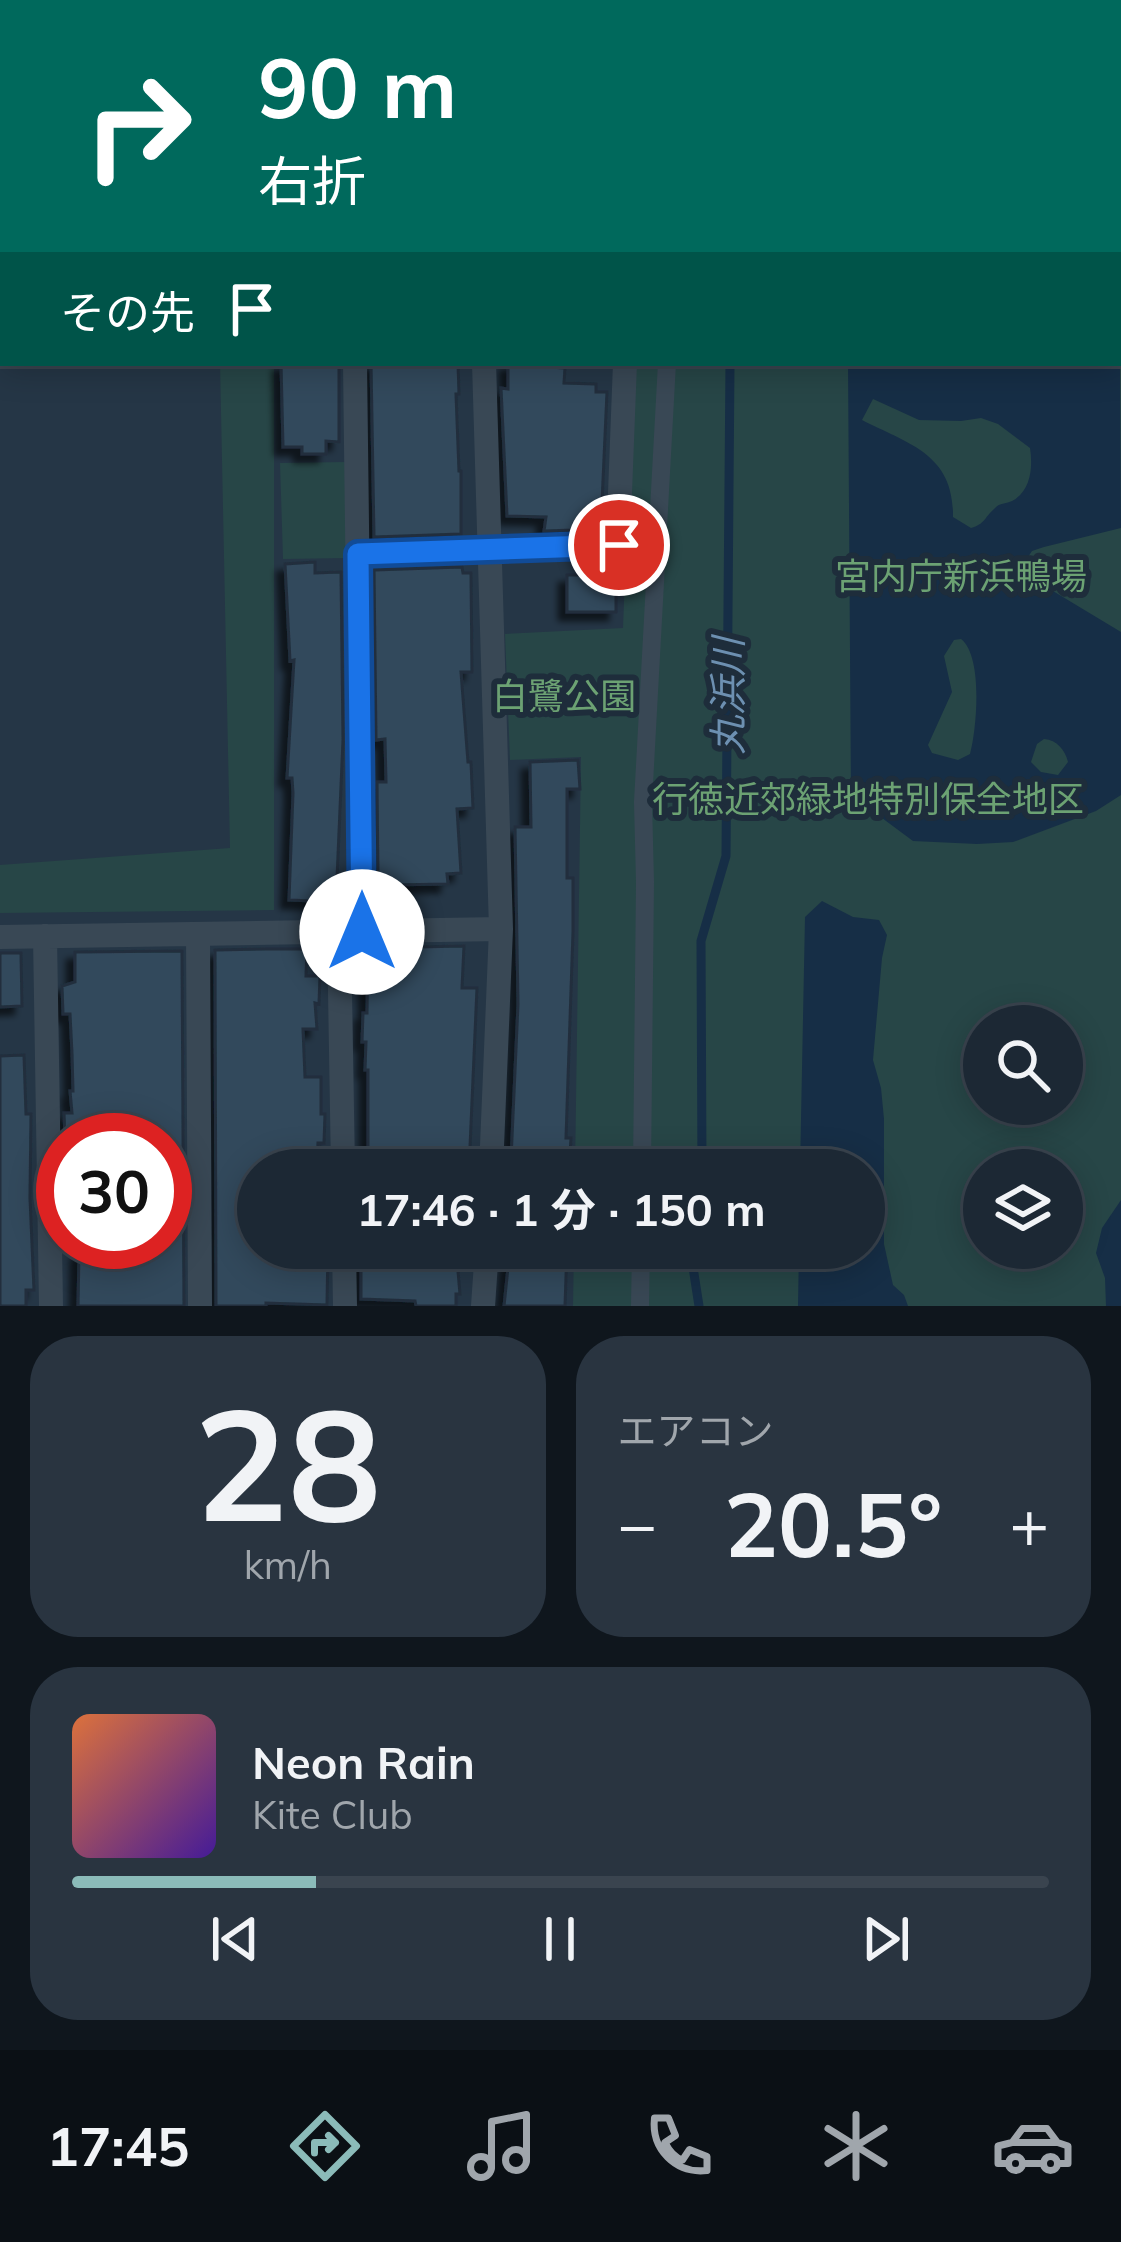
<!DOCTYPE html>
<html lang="ja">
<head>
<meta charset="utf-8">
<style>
  body { margin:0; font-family:Mulish,"Noto Sans JP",sans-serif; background:#293440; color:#f1f3f6; height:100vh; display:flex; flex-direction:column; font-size:45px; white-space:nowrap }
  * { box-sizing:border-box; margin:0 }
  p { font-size:39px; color:#a0a6ac }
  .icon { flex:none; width:66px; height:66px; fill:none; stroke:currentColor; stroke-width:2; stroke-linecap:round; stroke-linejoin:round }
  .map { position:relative; height:1306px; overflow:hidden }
  .side { display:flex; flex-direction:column; gap:30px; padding:30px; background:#0f161d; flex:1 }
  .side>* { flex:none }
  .banner { position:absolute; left:0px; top:0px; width:1122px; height:366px; box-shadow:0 6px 30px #0003,0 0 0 3px #3a444f; background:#00695c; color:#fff; overflow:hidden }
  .fabs { position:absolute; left:963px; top:1005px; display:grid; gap:24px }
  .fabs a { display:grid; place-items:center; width:120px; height:120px; border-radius:50%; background:#1c2834; box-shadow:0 6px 30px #0003,0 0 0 3px #3a444f; font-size:60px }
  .speed { position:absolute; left:36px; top:1113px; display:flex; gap:24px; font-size:60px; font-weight:700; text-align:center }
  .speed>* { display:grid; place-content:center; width:156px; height:156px; border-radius:50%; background:#1c2834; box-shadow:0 6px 30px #0003,0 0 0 3px #3a444f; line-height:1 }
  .speed .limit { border:18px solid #d22; background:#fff; color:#111 }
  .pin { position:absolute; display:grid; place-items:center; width:102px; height:102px; color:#fff; margin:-51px; border:6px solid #fff; border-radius:50%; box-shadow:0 3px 12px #0007 }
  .me { position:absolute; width:132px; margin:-66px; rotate:0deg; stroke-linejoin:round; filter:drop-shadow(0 0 9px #0008) }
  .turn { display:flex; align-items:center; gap:42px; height:252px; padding:0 60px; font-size:54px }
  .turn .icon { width:156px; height:156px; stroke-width:2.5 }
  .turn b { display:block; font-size:84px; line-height:102px }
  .then { display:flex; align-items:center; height:114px; padding:0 60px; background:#0003; gap:24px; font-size:45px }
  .big { font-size:90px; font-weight:700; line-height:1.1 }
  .side .widget { flex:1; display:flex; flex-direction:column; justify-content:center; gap:18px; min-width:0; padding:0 42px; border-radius:48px; background:#293440 }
  .side .dial { align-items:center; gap:0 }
  .dial b { font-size:156px; line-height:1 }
  .song { display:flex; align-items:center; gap:36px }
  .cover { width:144px; height:144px; border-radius:18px; background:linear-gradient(135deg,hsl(20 70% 55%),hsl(260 70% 35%)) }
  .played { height:12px; border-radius:6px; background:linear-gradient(90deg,#8bbbb9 25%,#3a444f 25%) }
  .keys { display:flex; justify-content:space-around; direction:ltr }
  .heat { display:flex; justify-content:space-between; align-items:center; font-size:66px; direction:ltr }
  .side .tiles { flex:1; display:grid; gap:30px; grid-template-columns:1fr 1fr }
  .widget:last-child { grid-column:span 2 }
  .trip { position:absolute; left:237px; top:1149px; width:648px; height:120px; border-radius:60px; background:#1c2834; box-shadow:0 6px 30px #0003,0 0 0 3px #3a444f; font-weight:700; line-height:120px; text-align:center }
  .tabs { display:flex; height:192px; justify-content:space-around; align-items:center; background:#0b1015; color:#a0a6ac }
  .tabs .icon { width:84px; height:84px }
  .tabs .current { color:#8bbbb9 }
  .tabs b { font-size:54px; color:#f1f3f6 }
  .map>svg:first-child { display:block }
  .green { fill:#274647; fill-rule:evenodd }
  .water { fill:#162e46; fill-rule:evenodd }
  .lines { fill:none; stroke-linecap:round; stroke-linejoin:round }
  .stream { stroke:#162e46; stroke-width:9 }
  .building { fill:#33485b; stroke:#202f3d; stroke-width:3; filter:url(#shadow) }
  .pedestrian { stroke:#394855; stroke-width:18 }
  .minor { stroke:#394855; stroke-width:24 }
  .tertiary { stroke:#394855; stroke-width:30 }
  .route-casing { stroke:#114b97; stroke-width:30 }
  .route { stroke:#1a73e8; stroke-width:21 }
  .labels { text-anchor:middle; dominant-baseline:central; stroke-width:12; stroke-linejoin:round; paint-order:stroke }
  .park-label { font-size:36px; fill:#6ca273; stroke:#1e2d3b }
  .water-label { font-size:39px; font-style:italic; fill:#6d90b1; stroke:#1e2d3b }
</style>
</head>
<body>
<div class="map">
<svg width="1121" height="1306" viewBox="0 0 1121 1306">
  <defs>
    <filter id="shadow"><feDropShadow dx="-8" dy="8" stdDeviation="3" flood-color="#0009"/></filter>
  </defs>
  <rect width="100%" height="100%" fill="#253646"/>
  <!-- green -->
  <path class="green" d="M487 0H1121V1306H573L574 1248H864V1170H575L581 757 510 760 505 634 623 628 633 363H1119V3H487ZM984 1026H1062V1104H984ZM984 1170H1062V1248H984Z
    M220 363H274V910L0 913V865L230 848Z
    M346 462 348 558 283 559 280 463Z"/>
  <!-- water -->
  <path class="water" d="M1119 198 1121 528 1044 547 1032 551 1026 560 1033 579 1121 632V795L1096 811 1013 842 977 844 913 841 851 795 848 363H1119ZM873 399 919 420 961 421 981 418 998 424 1030 448C1033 467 1031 491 1012 501 1002 505 1001 502 994 509 984 518 985 524 971 528L953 517C954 454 909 444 862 420ZM961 639C983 656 977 728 970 754L958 760 932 753 928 745 952 692 944 656 954 640ZM1044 739C1057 740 1065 750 1068 762L1058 775 1041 772 1031 762 1037 744Z
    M822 901 853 917 879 920 887 935 882 958 873 1060 881 1088 884 1119V1244L893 1285 904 1295 908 1306H798L799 1248H864V1170H800L805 917Z
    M1121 1200V1306H1106L1105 1278 1096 1253 1102 1228Z"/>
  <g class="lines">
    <!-- stream -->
    <path class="stream" d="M745 0V3
      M702 1170 701 941 726 856 730 363
      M690 1248 699 1306"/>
  </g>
  <!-- building -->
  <path class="building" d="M281 363H339V442L326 441V454H302V447H283Z
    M371 363H458L459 394H456L459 471H461V534L374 537Z
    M508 363H550V367L565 368 564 383 596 384V392H607L601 525 574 524V530L544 531 546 517 507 516 501 388 508 389Z
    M315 562V573L341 572 343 740 336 902 289 900 293 793 292 778H287L294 660 290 661 285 564Z
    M462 567 463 573H471L472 672H461L468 762H471L473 808 457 809 461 873 447 874 448 884 390 885V880H378L377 782H386L385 739 376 740 374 570Z
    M567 575H616V612H567Z
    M578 760 580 789H567V878H573V932L566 1138H571L569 1169 531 1167V1161L511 1160 518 1004 515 827H531L530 762Z
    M464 946 462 988H477L469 1170 368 1168V1070H365L366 1042H362L363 1013H367L368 948Z
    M265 949H307L306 976H320L319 1004 315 1003 317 1029H303L305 1077H321V1114H325L324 1143H318L317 1170H258V1248H328L327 1305 266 1303V1306H216L215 950Z
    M182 951 184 1306H78L79 1252H83L82 1242H165V1140H65L64 1113H72L70 1091H73L72 1053 70 1014H63L62 986 75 982V952Z
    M0 953H21L22 1006 0 1007Z
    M24 1055 26 1114H31L30 1198 34 1290H26V1306H0V1056Z
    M361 1248H456L460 1294H456V1306H416L415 1301 361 1299Z
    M510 1248H567L565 1306H504Z"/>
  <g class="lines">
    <!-- pedestrian -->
    <path class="pedestrian" d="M677 3V0
      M642 1170 645 882 643 802 667 363
      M640 1306 641 1248"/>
    <!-- minor -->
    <path class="minor" d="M471 0V3
      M355 363 362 931
      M484 363 501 929 491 1170
      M358 554 618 545 625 363
      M339 932 343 1170
      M198 934 200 1306
      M45 936 51 1306
      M0 937 501 929
      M344 1248 345 1306
      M483 1306 487 1248"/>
    <!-- tertiary -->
    <path class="tertiary" d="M114 3 155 0
      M0 11H3"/>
  </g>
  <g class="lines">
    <defs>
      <path id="route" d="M362 932 358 554 619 545"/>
    </defs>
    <!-- route casing -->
    <use href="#route" class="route-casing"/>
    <!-- route -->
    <use href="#route" class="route"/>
  </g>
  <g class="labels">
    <!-- park labels -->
    <g class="park-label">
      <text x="961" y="575">宮内庁新浜鴨場</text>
      <text x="564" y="695">白鷺公園</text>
      <text x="868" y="798">行徳近郊緑地特別保全地区</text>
    </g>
    <!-- water labels -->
    <g class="water-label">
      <text transform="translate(727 696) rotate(-90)">丸浜川</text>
    </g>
  </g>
</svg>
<div class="fabs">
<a><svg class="icon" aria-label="search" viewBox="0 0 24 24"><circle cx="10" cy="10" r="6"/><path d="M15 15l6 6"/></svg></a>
<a><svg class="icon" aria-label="layers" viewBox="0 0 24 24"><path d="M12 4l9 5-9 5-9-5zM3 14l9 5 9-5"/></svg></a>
</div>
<div class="speed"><div class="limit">30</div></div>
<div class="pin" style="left:619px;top:545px;background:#d93025"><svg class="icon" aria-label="arrive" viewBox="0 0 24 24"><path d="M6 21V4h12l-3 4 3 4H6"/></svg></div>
<svg class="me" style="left:362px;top:932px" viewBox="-20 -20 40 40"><circle r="19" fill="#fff"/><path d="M0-13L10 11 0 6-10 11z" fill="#1a73e8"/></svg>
<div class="trip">17:46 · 1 分 · 150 m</div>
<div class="banner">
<div class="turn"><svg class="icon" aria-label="right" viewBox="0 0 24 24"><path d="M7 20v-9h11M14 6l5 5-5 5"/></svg><div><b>90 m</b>右折</div></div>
<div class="then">その先<svg class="icon" aria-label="arrive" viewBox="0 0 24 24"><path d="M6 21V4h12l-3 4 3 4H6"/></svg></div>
</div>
</div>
<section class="side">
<div class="tiles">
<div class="widget dial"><b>28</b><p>km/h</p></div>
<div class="widget"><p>エアコン</p>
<div class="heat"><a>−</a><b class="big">20.5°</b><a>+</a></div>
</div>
<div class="widget">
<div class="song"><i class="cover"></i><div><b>Neon Rain</b><p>Kite Club</p></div></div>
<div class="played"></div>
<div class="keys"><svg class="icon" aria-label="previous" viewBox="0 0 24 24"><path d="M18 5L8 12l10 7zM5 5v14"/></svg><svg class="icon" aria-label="pause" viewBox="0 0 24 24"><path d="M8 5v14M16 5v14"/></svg><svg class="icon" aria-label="next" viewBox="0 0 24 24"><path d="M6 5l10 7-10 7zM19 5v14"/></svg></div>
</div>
</div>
</section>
<nav class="tabs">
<b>17:45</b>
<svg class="icon current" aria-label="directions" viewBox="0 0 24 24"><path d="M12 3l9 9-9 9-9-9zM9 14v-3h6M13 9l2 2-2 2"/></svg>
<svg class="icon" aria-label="music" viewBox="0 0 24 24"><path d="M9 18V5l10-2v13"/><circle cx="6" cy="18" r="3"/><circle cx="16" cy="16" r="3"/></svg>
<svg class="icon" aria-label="phone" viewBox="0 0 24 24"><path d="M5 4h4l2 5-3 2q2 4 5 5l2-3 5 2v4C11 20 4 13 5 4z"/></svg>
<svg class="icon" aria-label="climate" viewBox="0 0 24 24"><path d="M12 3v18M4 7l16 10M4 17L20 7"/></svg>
<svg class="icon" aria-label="car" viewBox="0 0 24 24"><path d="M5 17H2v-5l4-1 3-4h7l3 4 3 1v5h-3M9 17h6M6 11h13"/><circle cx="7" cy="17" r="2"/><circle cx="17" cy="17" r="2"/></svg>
</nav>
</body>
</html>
